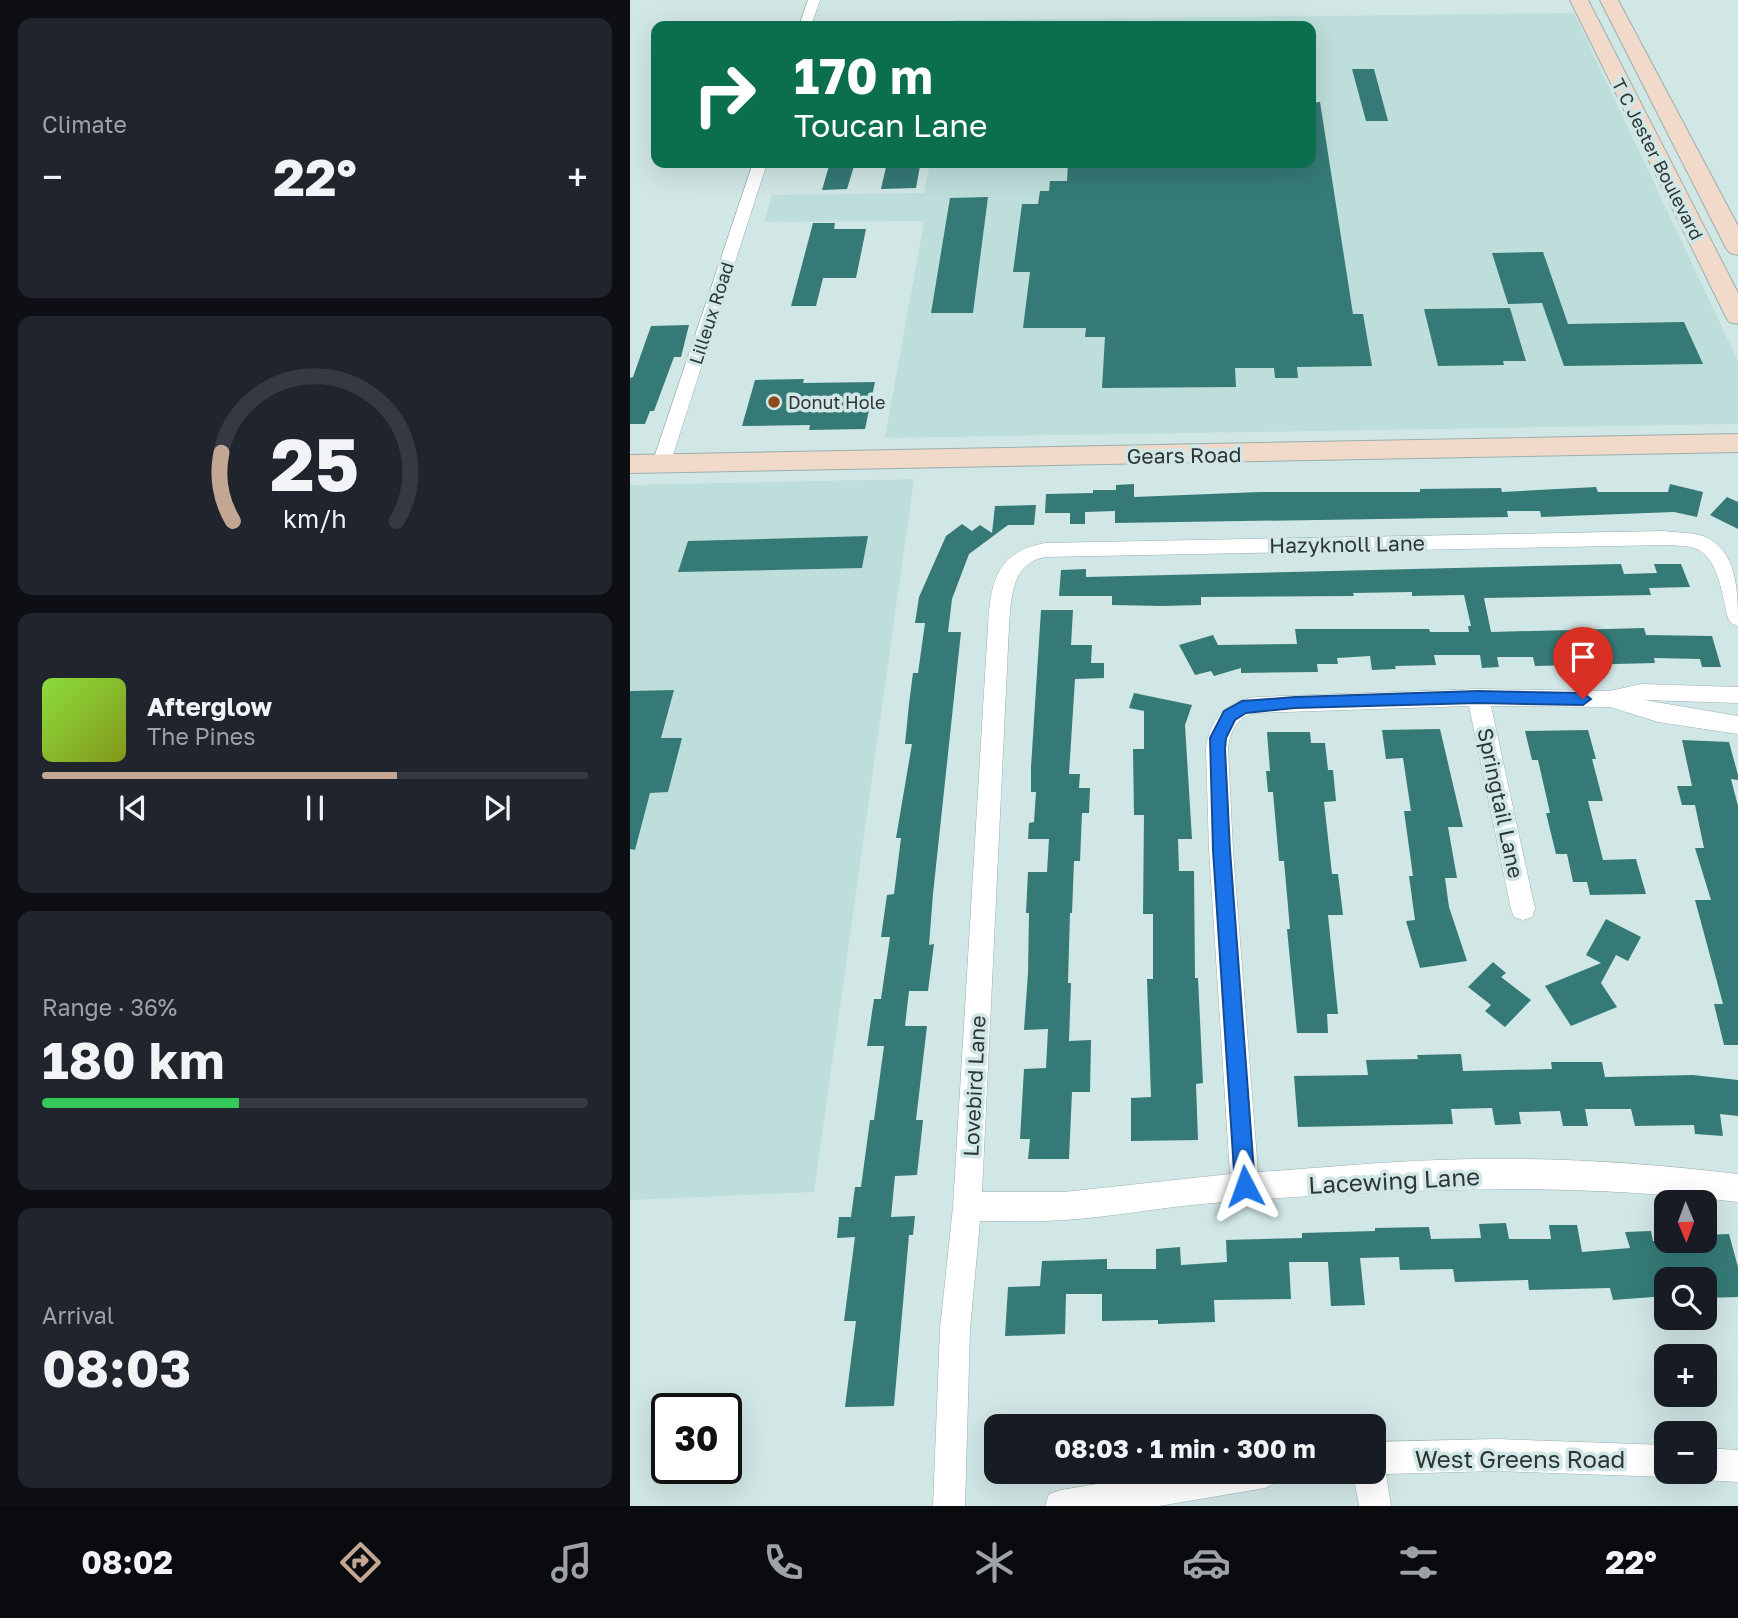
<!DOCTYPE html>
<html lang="en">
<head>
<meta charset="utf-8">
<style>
  body { margin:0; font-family:"Golos Text",sans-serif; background:#20242c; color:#f1f3f6; height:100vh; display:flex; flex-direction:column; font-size:26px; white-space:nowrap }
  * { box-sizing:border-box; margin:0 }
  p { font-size:23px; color:#9ea1a6 }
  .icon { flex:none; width:38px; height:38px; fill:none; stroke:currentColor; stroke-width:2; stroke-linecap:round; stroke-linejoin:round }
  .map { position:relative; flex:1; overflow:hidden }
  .sheet { display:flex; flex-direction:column; gap:18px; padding:18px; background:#0d0f14; width:630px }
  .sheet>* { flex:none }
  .banner { position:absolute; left:21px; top:21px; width:665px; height:147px; border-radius:14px; box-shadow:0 7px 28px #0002; background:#0b6e4f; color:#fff; overflow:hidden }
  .needle { width:46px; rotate:179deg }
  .fabs { position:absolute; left:1024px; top:1190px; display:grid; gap:14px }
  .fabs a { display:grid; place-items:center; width:63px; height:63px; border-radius:14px; background:#171b24; box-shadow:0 7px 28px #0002; font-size:35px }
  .speed { position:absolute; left:21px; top:1393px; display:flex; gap:14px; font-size:35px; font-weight:700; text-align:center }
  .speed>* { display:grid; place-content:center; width:91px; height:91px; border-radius:50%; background:#171b24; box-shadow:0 7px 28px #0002; line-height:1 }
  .speed .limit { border:4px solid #111; border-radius:10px; background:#fff; color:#111 }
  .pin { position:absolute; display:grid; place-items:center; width:60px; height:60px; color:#fff; margin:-72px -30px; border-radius:50% 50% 50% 0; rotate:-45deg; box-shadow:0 0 7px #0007 }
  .pin .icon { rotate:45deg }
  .me { position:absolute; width:77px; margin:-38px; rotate:356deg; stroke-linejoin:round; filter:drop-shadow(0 0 5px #0008) }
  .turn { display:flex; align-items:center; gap:24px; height:147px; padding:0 28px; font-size:32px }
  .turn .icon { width:91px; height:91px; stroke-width:2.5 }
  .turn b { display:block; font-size:49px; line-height:60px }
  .big { font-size:52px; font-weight:700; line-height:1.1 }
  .sheet .card { flex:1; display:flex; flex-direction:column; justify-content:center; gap:10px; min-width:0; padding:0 24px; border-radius:14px; background:#20242c }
  .sheet .dial { align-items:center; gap:0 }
  .dial svg { height:182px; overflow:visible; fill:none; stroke:#363941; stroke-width:7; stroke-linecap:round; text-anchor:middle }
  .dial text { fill:#f1f3f6; stroke:none }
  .song { display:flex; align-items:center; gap:21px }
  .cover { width:84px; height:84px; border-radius:10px; background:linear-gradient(135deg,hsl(90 70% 55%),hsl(70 70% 35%)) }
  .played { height:7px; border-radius:4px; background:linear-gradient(90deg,#c4a793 65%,#363941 65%) }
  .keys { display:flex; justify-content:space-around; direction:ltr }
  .heat { display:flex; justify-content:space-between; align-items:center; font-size:38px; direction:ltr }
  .charge { height:10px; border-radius:5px; background:linear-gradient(90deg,#34c759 36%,#363941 0) }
  .trip { position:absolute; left:354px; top:1414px; width:402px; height:70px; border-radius:14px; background:#171b24; box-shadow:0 7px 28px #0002; font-weight:700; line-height:70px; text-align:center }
  .menu { display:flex; height:112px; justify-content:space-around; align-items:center; background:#090b0e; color:#9ea1a6 }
  .menu .icon { width:49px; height:49px }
  .menu .active { color:#c4a793 }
  .menu b { font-size:32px; color:#f1f3f6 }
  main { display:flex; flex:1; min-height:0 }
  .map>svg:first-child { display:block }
  .built { fill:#bededb }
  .building { fill:#357a76 }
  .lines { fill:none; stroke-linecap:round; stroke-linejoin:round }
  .street-casing { stroke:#9bb0af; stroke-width:1 }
  .secondary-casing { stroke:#9bb0af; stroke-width:2 }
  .street { fill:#fff; fill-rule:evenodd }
  .secondary { fill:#f2daca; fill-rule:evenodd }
  .route { fill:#1a73e8; stroke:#114b97; stroke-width:2 }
  .poi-dot { fill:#8d4b19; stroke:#d1e7e5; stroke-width:2.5 }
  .labels { text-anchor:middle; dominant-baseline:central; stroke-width:7; stroke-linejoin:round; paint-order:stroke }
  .far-street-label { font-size:18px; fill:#2d3535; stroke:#d1e7e5 }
  .far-poi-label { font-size:18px; fill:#2d3535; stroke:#d1e7e5; text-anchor:start }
  .street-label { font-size:21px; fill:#2d3535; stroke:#d1e7e5 }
  .near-street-label { font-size:24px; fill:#2d3535; stroke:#d1e7e5 }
</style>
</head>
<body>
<main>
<section class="sheet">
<div class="card"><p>Climate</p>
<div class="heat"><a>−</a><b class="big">22°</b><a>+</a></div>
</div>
<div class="card dial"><svg viewBox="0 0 100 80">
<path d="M14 69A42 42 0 1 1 86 69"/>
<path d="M14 69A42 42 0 0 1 9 39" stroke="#c4a793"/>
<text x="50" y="56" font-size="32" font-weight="700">25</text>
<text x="50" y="72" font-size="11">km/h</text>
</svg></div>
<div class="card">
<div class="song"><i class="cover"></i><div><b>Afterglow</b><p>The Pines</p></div></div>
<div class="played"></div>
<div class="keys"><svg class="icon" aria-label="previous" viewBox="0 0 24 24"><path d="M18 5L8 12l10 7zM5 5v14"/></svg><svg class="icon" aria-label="pause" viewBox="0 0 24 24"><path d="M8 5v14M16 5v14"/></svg><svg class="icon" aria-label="next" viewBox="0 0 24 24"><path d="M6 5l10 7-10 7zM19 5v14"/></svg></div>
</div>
<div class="card"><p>Range · 36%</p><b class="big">180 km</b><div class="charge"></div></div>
<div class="card"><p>Arrival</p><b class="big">08:03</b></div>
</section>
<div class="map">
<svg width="1108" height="1506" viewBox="0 0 1108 1506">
  <rect width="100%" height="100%" fill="#d1e7e5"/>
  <!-- built -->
  <path class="built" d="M944 13 1108 361V424L255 438 294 221 134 222 142 195 294 193 300 163H681V26H325L326 20Z
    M284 479 184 1192 0 1200V485Z"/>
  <!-- building -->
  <path class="building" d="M722 69H744L758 121H736Z
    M690 102 723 314H733L742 366 667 367 668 378H645L644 368H605L606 387 472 388 475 337H455L456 328H393L400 272H383L392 204H408L410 191H419L420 181H437L438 163H681V103Z
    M199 166H224L217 189 192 190Z
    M290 166 286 188 251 189 256 167Z
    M358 197 343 313H301L320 198Z
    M183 223H205L204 229H236L226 278H193L186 306H161Z
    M913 252 938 324 1054 322 1073 364 934 366 912 303 878 304 862 253Z
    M880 308 896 361H873L874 365 808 366 794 309Z
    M59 325 51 357H44L24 411H20L15 424H0V378L3 377 21 326Z
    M174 379 173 383 245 382 235 429 179 430 180 425 112 426 125 380Z
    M504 484V497L630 492H790V489L871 488 872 492 966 487 968 492H1038L1040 484 1073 492 1067 517 1044 512 911 517 910 511H877L878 517 485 523V511L455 512V524H440V513H415L416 494 463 493V490H486V485Z
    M1097 497 1108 502V529L1080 515Z
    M406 505 404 525H378L339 554 322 599 318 632H331L303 894 299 945 304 944 298 991H279L275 1026H297L286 1120H293L287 1175 265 1176 261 1217 285 1216 283 1235H279L264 1406 215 1407 226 1321H214L225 1237 207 1238 209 1217H221L225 1187H231L240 1120H244L254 1046H237L244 999H251L260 937H251L257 895 264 894 271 838H266L282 744H275L279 704 283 673H288L295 623H285L289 597 316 536 332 524 342 531 350 525 362 533 365 506Z
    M238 536 232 568 48 572 58 541Z
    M991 564 994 574 1027 573 1024 564H1051L1060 587 1019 588 1021 595 854 598 861 632 1014 628 1016 635 1082 636 1091 667H1072L1070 659 1024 658 1025 663 905 666 903 657H867L869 667 852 668 850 655H804L806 665 765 666 766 669 742 670 740 656 707 658 708 664H687L688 672 611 673V668L584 676 581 671 565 675 549 645 583 635 588 645 667 644 665 629H799L800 632H839L838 626H841L834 595 782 596V592L723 593 724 596 571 597V605L532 606 482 605V596H429L431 570 456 569V577Z
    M411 610H443L441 645H462L461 663H474V678L445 679 439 774H450L449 788H460L459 813H452L450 861H444L442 913H440L438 983H441L439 1041 461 1040 460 1092H442L439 1159H398L400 1139H390L394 1069 416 1068 418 1029 394 1030 398 973 399 913H396L398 872H417L419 839H398L399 823 404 822 406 792H401V767Z
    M44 690 31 738H52L38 792 20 793 5 850 0 849V691Z
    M504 693 562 705 555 725 562 839H548L549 871H564L565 978H568L573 1083 566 1084 568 1140 501 1141V1098L521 1097 517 979H523V914H513L514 815H504L503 749H514V711L499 708Z
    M810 729 833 827H818L827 878H815L819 907 837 961 790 968 776 921 785 920 779 876H783L774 811H781L773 758 756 759 752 730Z
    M958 730 966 759H962L973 801H958L973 860 1006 859 1016 894 960 895 957 882H943L937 854H926L916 813H920L908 760H902L895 731Z
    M637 732H680L681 743H695L698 770H703L706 801 694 802 702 874H708L713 915H698L708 1014H697L698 1033H667L657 929H660L654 861H649L643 792H638L636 771H640Z
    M1052 740 1099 742 1108 775V780L1101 779 1108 806V1045H1094L1084 1004H1093L1065 900H1081L1065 848H1074L1065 805H1052L1047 786H1062Z
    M976 919 1011 937 998 961 986 955 971 983 987 1007 941 1026 915 986 971 963 956 955Z
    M863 962 876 973 871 977 901 1000 875 1027 855 1011 861 1005 838 987Z
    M831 1054 833 1071 922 1069 921 1062H972L975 1077 1063 1075 1108 1080V1116L1090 1114 1093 1136 1065 1134 1064 1125 1005 1126 1001 1109H955L958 1126H933L930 1111 889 1112 891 1124 865 1125 862 1108 821 1109 823 1124 668 1127 664 1076 738 1075 736 1060 788 1059 787 1055Z
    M876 1223 879 1239H921L919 1225H947L952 1252 1000 1248 995 1232 1021 1231 1023 1241H1074V1235L1099 1234 1108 1267V1297L1074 1298V1279H1036V1296L983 1300 980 1288 899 1290 898 1280 825 1282 823 1269 770 1270 769 1257 730 1258 735 1305 701 1306 698 1262H659L661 1299 584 1300 585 1322 528 1324V1320L472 1321V1294H436L435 1334 375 1336 378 1287 410 1286 412 1261 477 1259V1269H526V1249L550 1247 551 1265 597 1262 596 1240 672 1238V1233L745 1231V1228L799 1227 801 1239 851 1238 849 1224Z"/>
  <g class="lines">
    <defs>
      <path id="street" d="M178 0H190L181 26H169Z
        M123 163H137L40 464 38 468H24L22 464Z
        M1035 531C1048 533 1061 532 1073 536 1108 549 1108 593 1108 626L1101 623 1098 618C1092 596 1089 556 1064 548 1055 545 1044 546 1035 545L415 557C382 563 381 597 379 626L352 1192H434L600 1174 579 850 576 749C579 719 597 701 626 697L848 689 980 691 1011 684 1108 687V703L1014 700 1108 716V734L1028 722 980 707 861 706 905 909 902 917 893 920 884 917 881 909 839 706 626 713C607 716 600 731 598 749L603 850 628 1172C689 1168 749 1162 809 1160 909 1156 1009 1162 1108 1174V1202C929 1181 751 1189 572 1204 527 1208 481 1217 435 1220 407 1222 378 1221 350 1221L340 1329 335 1506H303L310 1329 323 1207 358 626C361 581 366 552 415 543Z
        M866 1439 1036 1445V1472H1048L1036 1477 866 1471 756 1474 761 1506H729L723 1472H744V1442Z
        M1074 1448 1108 1450V1482L1074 1480 1063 1475 1061 1472H1074Z
        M538 1472H651L646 1483 635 1488 529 1506H415L419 1494 431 1490Z"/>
      <path id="secondary" d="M940 0H958L1108 293V324L1099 322 1096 317Z
        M970 0H988L1108 226V255L1100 253 1096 248Z
        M1108 434V452L0 473V455Z"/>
    </defs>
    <!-- street casing -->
    <use href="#street" class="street-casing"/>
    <!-- secondary casing -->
    <use href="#secondary" class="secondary-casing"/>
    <!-- street -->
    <use href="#street" class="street"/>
    <!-- secondary -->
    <use href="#secondary" class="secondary"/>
  </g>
  <!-- route -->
  <path class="route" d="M848 691 953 693 961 699 953 705 848 703 665 708 616 713 605 720 596 738 595 749 600 850 625 1186 622 1193 615 1196 608 1193 605 1186 583 850 580 738 594 711 612 701 665 697Z"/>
  <!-- markers -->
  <circle class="poi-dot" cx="144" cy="402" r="7"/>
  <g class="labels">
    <!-- far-street labels -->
    <g class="far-street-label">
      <text transform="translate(1028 159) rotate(63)">T C Jester Boulevard</text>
      <text transform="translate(81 313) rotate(-72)">Lilleux Road</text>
    </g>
    <!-- far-poi labels -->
    <g class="far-poi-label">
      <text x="158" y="402">Donut Hole</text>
    </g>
    <!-- street labels -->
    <g class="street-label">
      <text transform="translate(554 455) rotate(-1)">Gears Road</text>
      <text transform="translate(717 544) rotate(-1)">Hazyknoll Lane</text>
      <text transform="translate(871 803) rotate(78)">Springtail Lane</text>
      <text transform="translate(344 1086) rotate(-87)">Lovebird Lane</text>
    </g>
    <!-- near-street labels -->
    <g class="near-street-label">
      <text transform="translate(764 1180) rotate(-3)">Lacewing Lane</text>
      <text x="890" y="1458">West Greens Road</text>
    </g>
  </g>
</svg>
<div class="fabs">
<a><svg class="needle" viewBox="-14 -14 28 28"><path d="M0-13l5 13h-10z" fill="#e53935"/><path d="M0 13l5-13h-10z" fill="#9ea1a6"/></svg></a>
<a><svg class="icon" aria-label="search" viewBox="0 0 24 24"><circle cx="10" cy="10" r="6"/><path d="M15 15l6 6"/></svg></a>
<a>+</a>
<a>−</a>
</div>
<div class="speed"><div class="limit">30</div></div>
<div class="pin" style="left:953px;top:699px;background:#d93025"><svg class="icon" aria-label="arrive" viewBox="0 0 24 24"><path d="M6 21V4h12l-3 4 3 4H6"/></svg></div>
<svg class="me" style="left:615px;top:1186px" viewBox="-20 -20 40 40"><path d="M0-17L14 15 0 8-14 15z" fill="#1a73e8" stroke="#fff" stroke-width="4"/></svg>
<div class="trip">08:03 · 1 min · 300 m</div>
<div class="banner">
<div class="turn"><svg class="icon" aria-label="right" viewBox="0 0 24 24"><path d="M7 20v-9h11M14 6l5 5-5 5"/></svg><div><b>170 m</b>Toucan Lane</div></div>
</div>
</div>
</main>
<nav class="menu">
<b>08:02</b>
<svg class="icon active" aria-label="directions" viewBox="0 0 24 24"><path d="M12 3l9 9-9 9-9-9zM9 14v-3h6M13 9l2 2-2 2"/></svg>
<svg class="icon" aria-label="music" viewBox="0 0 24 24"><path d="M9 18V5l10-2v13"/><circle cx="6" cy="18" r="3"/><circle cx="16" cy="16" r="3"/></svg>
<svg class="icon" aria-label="phone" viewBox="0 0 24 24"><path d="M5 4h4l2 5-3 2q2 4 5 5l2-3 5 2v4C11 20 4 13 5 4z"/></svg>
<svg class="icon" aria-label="climate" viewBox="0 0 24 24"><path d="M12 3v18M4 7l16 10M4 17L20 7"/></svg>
<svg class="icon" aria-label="car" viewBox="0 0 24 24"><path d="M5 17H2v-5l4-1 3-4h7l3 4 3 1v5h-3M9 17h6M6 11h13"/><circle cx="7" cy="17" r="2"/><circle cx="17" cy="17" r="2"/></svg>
<svg class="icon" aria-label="filters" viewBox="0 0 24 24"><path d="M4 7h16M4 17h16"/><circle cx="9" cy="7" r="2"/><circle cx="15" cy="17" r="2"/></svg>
<b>22°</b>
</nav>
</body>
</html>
